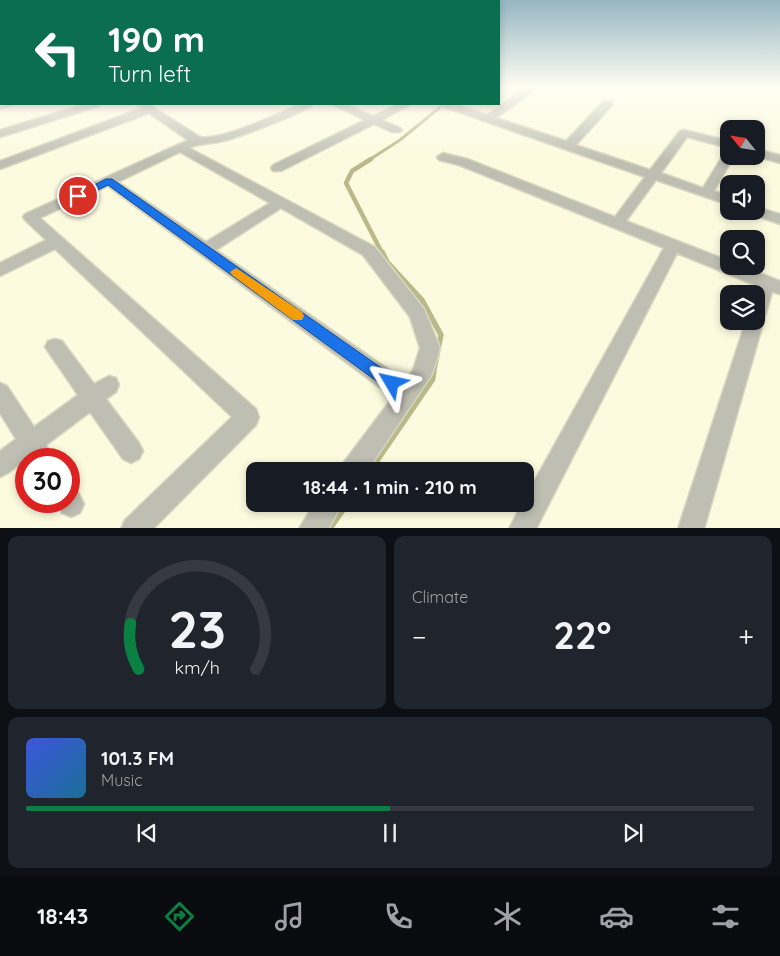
<!DOCTYPE html>
<html lang="en">
<head>
<meta charset="utf-8">
<style>
  body { margin:0; font-family:Quicksand,sans-serif; background:#20242c; color:#f1f3f6; height:100vh; display:flex; flex-direction:column; font-size:19px; white-space:nowrap }
  * { box-sizing:border-box; margin:0 }
  p { font-size:16px; color:#9ea1a6 }
  .icon { flex:none; width:28px; height:28px; fill:none; stroke:currentColor; stroke-width:2; stroke-linecap:round; stroke-linejoin:round }
  .map { position:relative; height:528px; overflow:hidden }
  .panel { display:flex; flex-direction:column; gap:8px; padding:8px; background:#0d0f14; flex:1 }
  .panel>* { flex:none }
  .top-card { position:absolute; left:0px; top:0px; width:500px; height:105px; box-shadow:0 2px 8px #0003; background:#0b6e4f; color:#fff; overflow:hidden }
  .needle { width:32px; rotate:300deg }
  .buttons { position:absolute; left:720px; top:120px; display:grid; gap:10px }
  .buttons a { display:grid; place-items:center; width:45px; height:45px; border-radius:10px; background:#171b24; box-shadow:0 2px 8px #0003; font-size:25px }
  .speed { position:absolute; left:15px; top:448px; display:flex; gap:10px; font-size:25px; font-weight:700; text-align:center }
  .speed>* { display:grid; place-content:center; width:65px; height:65px; border-radius:50%; background:#171b24; box-shadow:0 2px 8px #0003; line-height:1 }
  .speed .limit { border:8px solid #d22; background:#fff; color:#111 }
  .pin { position:absolute; display:grid; place-items:center; width:42px; height:42px; color:#fff; margin:-21px; border:2px solid #fff; border-radius:50%; box-shadow:0 1px 5px #0007 }
  .me { position:absolute; width:55px; margin:-28px; rotate:306deg; stroke-linejoin:round; filter:drop-shadow(0 0 4px #0008) }
  .turn { display:flex; align-items:center; gap:18px; height:105px; padding:0 25px; font-size:22px }
  .turn .icon { width:65px; height:65px; stroke-width:2.5 }
  .turn b { display:block; font-size:35px; line-height:42px }
  .big { font-size:38px; font-weight:700; line-height:1.1 }
  .panel .card { flex:1; display:flex; flex-direction:column; justify-content:center; gap:8px; min-width:0; padding:0 18px; border-radius:10px; background:#20242c }
  .panel .dial { align-items:center; gap:0 }
  .dial svg { height:130px; overflow:visible; fill:none; stroke:#363941; stroke-width:7; stroke-linecap:round; text-anchor:middle }
  .dial text { fill:#f1f3f6; stroke:none }
  .song { display:flex; align-items:center; gap:15px }
  .cover { width:60px; height:60px; border-radius:8px; background:linear-gradient(135deg,hsl(230 70% 55%),hsl(200 70% 35%)) }
  .played { height:5px; border-radius:2px; background:linear-gradient(90deg,#0b8043 50%,#363941 50%) }
  .keys { display:flex; justify-content:space-around; direction:ltr }
  .heat { display:flex; justify-content:space-between; align-items:center; font-size:28px; direction:ltr }
  .panel .tiles { flex:1; display:grid; gap:8px; grid-template-columns:1fr 1fr }
  .card:last-child { grid-column:span 2 }
  .trip { position:absolute; left:246px; top:462px; width:288px; height:50px; border-radius:10px; background:#171b24; box-shadow:0 2px 8px #0003; font-weight:700; line-height:50px; text-align:center }
  .menu { display:flex; height:80px; justify-content:space-around; align-items:center; background:#090b0e; color:#9ea1a6 }
  .menu .icon { width:35px; height:35px }
  .menu .on { color:#0b8043 }
  .menu b { font-size:22px; color:#f1f3f6 }
  .map>svg:first-child { display:block }
  .lines { fill:none; stroke-linecap:round; stroke-linejoin:round }
  .stream-far3 { stroke:#bbb98a; stroke-width:3 }
  .stream-far2 { stroke:#bbb98a; stroke-width:4.5 }
  .stream-far1 { stroke:#bbb98a; stroke-width:5.5 }
  .stream { stroke:#bbb98a; stroke-width:7 }
  .minor-casing { stroke:#d9d8bf; stroke-width:3 }
  .minor { fill:#bebeb2; fill-rule:evenodd }
  .route { fill:#1a73e8; stroke:#114b97 }
  .slow { fill:#f59e0b }
</style>
</head>
<body>
<div class="map">
<svg width="780" height="529" viewBox="0 0 780 529">
  <rect width="100%" height="100%" fill="#fcfbdf"/>
  <g class="lines">
    <!-- stream-far3 -->
    <path class="stream-far3" d="M369 160 400 140 444 104"/>
    <!-- stream-far2 -->
    <path class="stream-far2" d="M371 159 352 171 346 183 382 253"/>
    <!-- stream-far1 -->
    <path class="stream-far1" d="M382 252 387 262 422 300 441 335 433 374"/>
    <!-- stream -->
    <path class="stream" d="M369 471 432 379 433 372
      M329 529 346 504"/>
    <defs>
      <path id="minor" d="M527 87H539L496 118 566 141 604 101H612V105L576 145 650 170 680 131 684 130 729 141V148L687 137 661 173 703 188 725 152 729 151V156H734L714 191 729 196V205L656 180 626 221 729 261V266H742L780 281V294L772 292 704 529H678L746 321H756V294H754L757 286 677 253 536 529H509L522 504H525V498L664 248 459 165 439 160 437 157 443 153 467 159 615 217 645 177 441 106 440 104H454L487 115Z
        M0 103 1 104H13L0 109Z
        M85 104H100L99 106 0 137V130Z
        M137 104H148L200 137C221 141 279 113 301 104H314C306 112 237 138 223 141 212 144 199 143 189 148L375 247 424 309 440 348 432 374 367 471H341L344 462 393 397 108 186 40 218 256 409 259 417 256 425 153 529H121L125 520 232 417 55 249 0 276V263L46 240 25 220 23 217 25 214 188 140 149 113 0 169V161L142 108ZM180 152 270 203 206 242 118 182ZM281 208 363 255 410 317 420 348 413 370 405 381 216 250Z
        M331 104H344L373 116 399 104H411L382 120 400 128 402 130 400 132H392L374 124 281 171H273L271 168 273 165 365 120Z
        M756 149 780 155V163L755 156H756Z
        M756 207 780 214V224L751 214 749 211H756Z
        M55 339 62 341 94 384 109 376 116 378 119 385 116 392 106 399 139 443 143 451 139 459 131 463 123 459 90 412 46 445 53 459H26L8 473 0 477V451L16 439 0 413V383L7 386 34 427 78 395 45 347 48 341Z
        M69 488 78 492 84 504 80 513 71 517 62 513 56 501H69Z
        M314 504H342L328 529H299Z"/>
    </defs>
    <!-- minor casing -->
    <use href="#minor" class="minor-casing"/>
    <!-- minor -->
    <use href="#minor" class="minor"/>
  </g>
  <!-- sky -->
  <linearGradient id="sky" x2="0" y2="1"><stop stop-color="#96b6c2"/><stop offset="0.54" stop-color="#fefdf1"/><stop offset="1" stop-color="#fefdf1" stop-opacity="0"/></linearGradient>
  <rect width="780" height="161" fill="url(#sky)"/>
  <!-- route -->
  <path class="route" d="M106 179H112L397 379 399 383 397 388 392 390 386 388 108 185 81 198 78 199 73 196Z"/>
  <!-- slow -->
  <path class="slow" d="M236 268 302 312 304 316 302 320H293L232 275 230 272Z"/>
</svg>
<div class="buttons">
<a><svg class="needle" viewBox="-14 -14 28 28"><path d="M0-13l5 13h-10z" fill="#e53935"/><path d="M0 13l5-13h-10z" fill="#9ea1a6"/></svg></a>
<a><svg class="icon" aria-label="sound" viewBox="0 0 24 24"><path d="M4 9h4l5-4v14l-5-4H4zM17 9q2 3 0 6"/></svg></a>
<a><svg class="icon" aria-label="search" viewBox="0 0 24 24"><circle cx="10" cy="10" r="6"/><path d="M15 15l6 6"/></svg></a>
<a><svg class="icon" aria-label="layers" viewBox="0 0 24 24"><path d="M12 4l9 5-9 5-9-5zM3 14l9 5 9-5"/></svg></a>
</div>
<div class="speed"><div class="limit">30</div></div>
<div class="pin" style="left:78px;top:196px;background:#d93025"><svg class="icon" aria-label="arrive" viewBox="0 0 24 24"><path d="M6 21V4h12l-3 4 3 4H6"/></svg></div>
<svg class="me" style="left:392px;top:383px" viewBox="-20 -20 40 40"><path d="M0-17L14 15 0 8-14 15z" fill="#1a73e8" stroke="#fff" stroke-width="4"/></svg>
<div class="trip">18:44 · 1 min · 210 m</div>
<div class="top-card">
<div class="turn"><svg class="icon" aria-label="left" viewBox="0 0 24 24"><path d="M17 20v-9H6M10 6l-5 5 5 5"/></svg><div><b>190 m</b>Turn left</div></div>
</div>
</div>
<section class="panel">
<div class="tiles">
<div class="card dial"><svg viewBox="0 0 100 80">
<path d="M14 69A42 42 0 1 1 86 69"/>
<path d="M14 69A42 42 0 0 1 9 41" stroke="#0b8043"/>
<text x="50" y="56" font-size="32" font-weight="700">23</text>
<text x="50" y="72" font-size="11">km/h</text>
</svg></div>
<div class="card"><p>Climate</p>
<div class="heat"><a>−</a><b class="big">22°</b><a>+</a></div>
</div>
<div class="card">
<div class="song"><i class="cover"></i><div><b>101.3 FM</b><p>Music</p></div></div>
<div class="played"></div>
<div class="keys"><svg class="icon" aria-label="previous" viewBox="0 0 24 24"><path d="M18 5L8 12l10 7zM5 5v14"/></svg><svg class="icon" aria-label="pause" viewBox="0 0 24 24"><path d="M8 5v14M16 5v14"/></svg><svg class="icon" aria-label="next" viewBox="0 0 24 24"><path d="M6 5l10 7-10 7zM19 5v14"/></svg></div>
</div>
</div>
</section>
<nav class="menu">
<b>18:43</b>
<svg class="icon on" aria-label="directions" viewBox="0 0 24 24"><path d="M12 3l9 9-9 9-9-9zM9 14v-3h6M13 9l2 2-2 2"/></svg>
<svg class="icon" aria-label="music" viewBox="0 0 24 24"><path d="M9 18V5l10-2v13"/><circle cx="6" cy="18" r="3"/><circle cx="16" cy="16" r="3"/></svg>
<svg class="icon" aria-label="phone" viewBox="0 0 24 24"><path d="M5 4h4l2 5-3 2q2 4 5 5l2-3 5 2v4C11 20 4 13 5 4z"/></svg>
<svg class="icon" aria-label="climate" viewBox="0 0 24 24"><path d="M12 3v18M4 7l16 10M4 17L20 7"/></svg>
<svg class="icon" aria-label="car" viewBox="0 0 24 24"><path d="M5 17H2v-5l4-1 3-4h7l3 4 3 1v5h-3M9 17h6M6 11h13"/><circle cx="7" cy="17" r="2"/><circle cx="17" cy="17" r="2"/></svg>
<svg class="icon" aria-label="filters" viewBox="0 0 24 24"><path d="M4 7h16M4 17h16"/><circle cx="9" cy="7" r="2"/><circle cx="15" cy="17" r="2"/></svg>
</nav>
</body>
</html>
